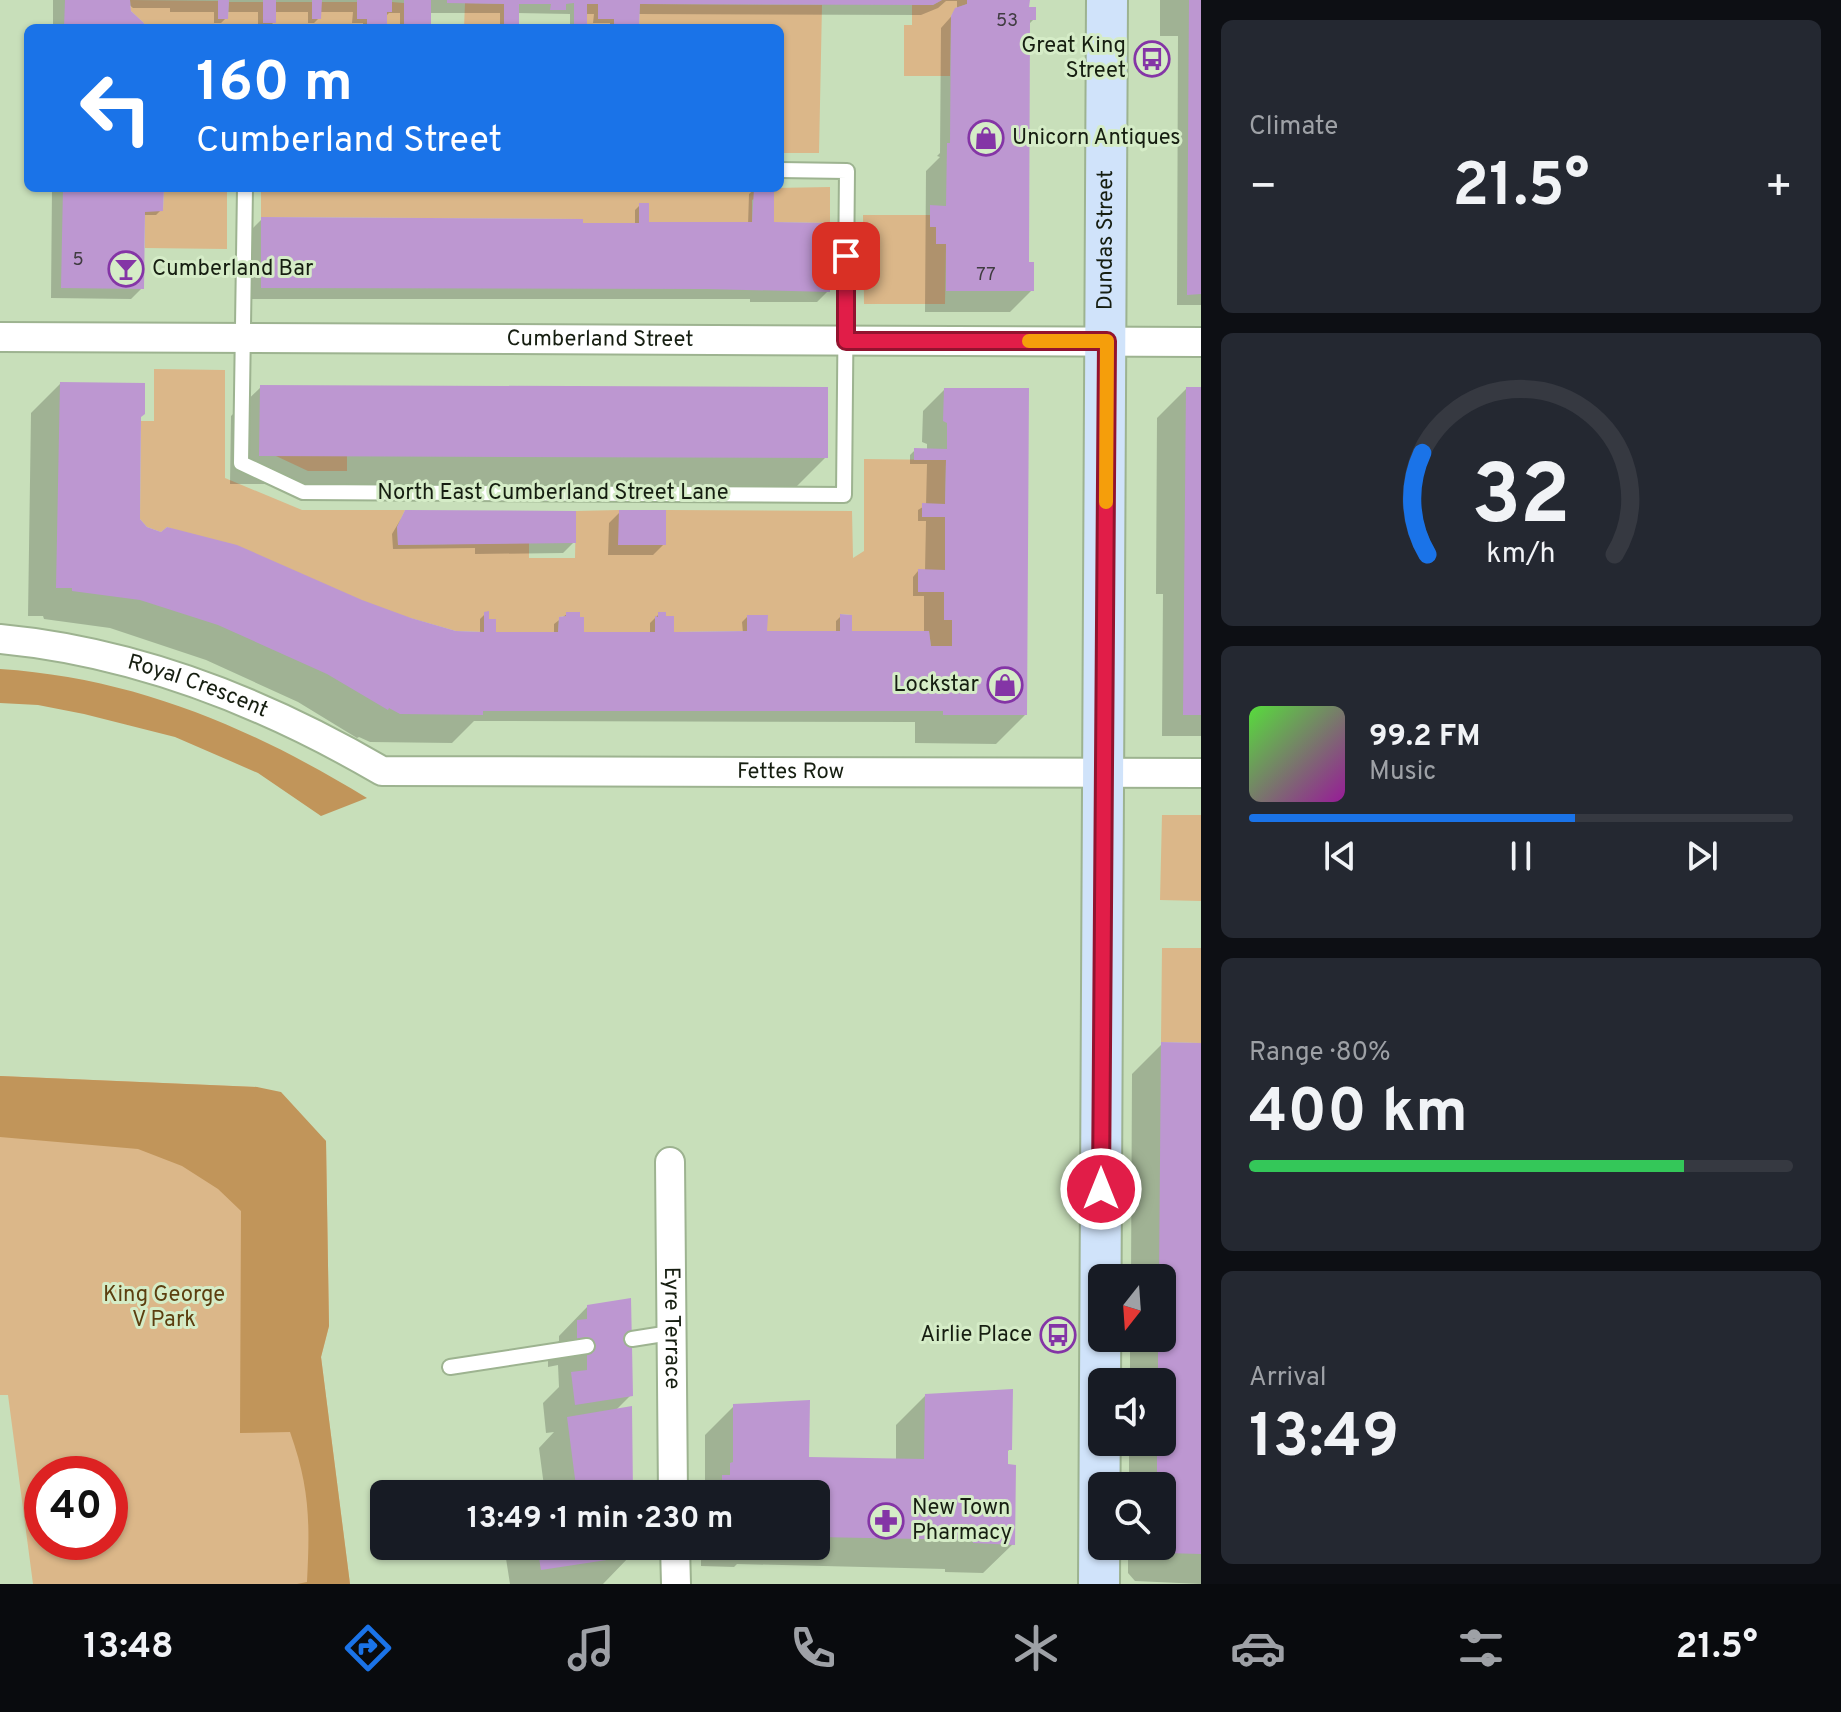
<!DOCTYPE html>
<html lang="en">
<head>
<meta charset="utf-8">
<style>
  body { margin:0; font-family:Overpass,sans-serif; background:#242831; color:#f1f3f6; height:100vh; display:flex; flex-direction:column; font-size:30px; white-space:nowrap }
  * { box-sizing:border-box; margin:0 }
  p { font-size:26px; color:#9ea1a6 }
  .icon { flex:none; width:44px; height:44px; fill:none; stroke:currentColor; stroke-width:2; stroke-linecap:round; stroke-linejoin:round }
  .map { position:relative; flex:1; overflow:hidden }
  .drawer { display:flex; flex-direction:column; gap:20px; padding:20px; background:#0d0f14; width:640px }
  .drawer>* { flex:none }
  .banner { position:absolute; left:24px; top:24px; width:760px; height:168px; border-radius:12px; box-shadow:0 2px 6px #0004; background:#1a73e8; color:#fff; overflow:hidden }
  .needle { width:52px; rotate:197deg }
  .buttons { position:absolute; left:1088px; top:1264px; display:grid; gap:16px }
  .buttons a { display:grid; place-items:center; width:88px; height:88px; border-radius:12px; background:#171b24; box-shadow:0 2px 6px #0004; font-size:40px }
  .speed { position:absolute; left:24px; top:1456px; display:flex; gap:16px; font-size:40px; font-weight:700; text-align:center }
  .speed>* { display:grid; place-content:center; width:104px; height:104px; border-radius:50%; background:#171b24; box-shadow:0 2px 6px #0004; line-height:1 }
  .speed .limit { border:12px solid #d22; background:#fff; color:#111 }
  .pin { position:absolute; display:grid; place-items:center; width:68px; height:68px; color:#fff; margin:-34px; border-radius:16px; box-shadow:0 4px 12px #0006 }
  .me { position:absolute; width:88px; margin:-44px; rotate:0deg; stroke-linejoin:round; filter:drop-shadow(0 0 6px #0008) }
  .turn { display:flex; align-items:center; gap:28px; height:168px; padding:0 40px; font-size:36px }
  .turn .icon { width:104px; height:104px; stroke-width:2.5 }
  .turn b { display:block; font-size:56px; line-height:68px }
  .big { font-size:60px; font-weight:700; line-height:1.1 }
  .drawer .widget { flex:1; display:flex; flex-direction:column; justify-content:center; gap:12px; min-width:0; padding:0 28px; border-radius:12px; background:#242831 }
  .drawer .dial { align-items:center; gap:0 }
  .dial svg { height:208px; overflow:visible; fill:none; stroke:#363941; stroke-width:7; stroke-linecap:round; text-anchor:middle }
  .dial text { fill:#f1f3f6; stroke:none }
  .song { display:flex; align-items:center; gap:24px }
  .cover { width:96px; height:96px; border-radius:12px; background:linear-gradient(135deg,hsl(110 70% 55%),hsl(300 70% 35%)) }
  .played { height:8px; border-radius:4px; background:linear-gradient(90deg,#1a73e8 60%,#363941 60%) }
  .keys { display:flex; justify-content:space-around; direction:ltr }
  .heat { display:flex; justify-content:space-between; align-items:center; font-size:44px; direction:ltr }
  .charge { height:12px; border-radius:6px; background:linear-gradient(90deg,#34c759 80%,#363941 0) }
  .trip { position:absolute; left:370px; top:1480px; width:460px; height:80px; border-radius:12px; background:#171b24; box-shadow:0 2px 6px #0004; font-weight:700; line-height:80px; text-align:center }
  .tabs { display:flex; height:128px; justify-content:space-around; align-items:center; background:#090b0e; color:#9ea1a6 }
  .tabs .icon { width:56px; height:56px }
  .tabs .current { color:#1a73e8 }
  .tabs b { font-size:36px; color:#f1f3f6 }
  main { display:flex; flex:1; min-height:0 }
  .map>svg:first-child { display:block }
  .green { fill:#dbb789; fill-rule:evenodd }
  .forest { fill:#c1955a }
  .shadow { fill:#0003 }
  .building { fill:#bd97d1 }
  .lines { fill:none; stroke-linecap:round; stroke-linejoin:round }
  .lane-casing { stroke:#9db390; stroke-width:18 }
  .street-casing { stroke:#9db390; stroke-width:32 }
  .secondary-casing { stroke:#9db390; stroke-width:44 }
  .lane { stroke:#fff; stroke-width:14 }
  .street { stroke:#fff; stroke-width:28 }
  .secondary { stroke:#d0e3fa; stroke-width:40 }
  .route-casing { stroke:#92132f; stroke-width:20 }
  .route { stroke:#e11d48; stroke-width:14 }
  .slow { stroke:#f59e0b; stroke-width:14 }
  .labels { text-anchor:middle; dominant-baseline:central; stroke-width:6; stroke-linejoin:round; paint-order:stroke }
  .number-label { font-size:18px; fill:#403c41 }
  .poi-label { font-size:22px; fill:#161e11; stroke:#d5ecc7; text-anchor:end }
  .street-label { font-size:22px; fill:#161e11; stroke:#d5ecc7 }
  .park-label { font-size:22px; fill:#5c3e0f; stroke:#d5ecc7 }
</style>
</head>
<body>
<main>
<div class="map">
<svg width="1201" height="1584" viewBox="0 0 1201 1584">
  <rect width="100%" height="100%" fill="#c8dfba"/>
  <!-- green -->
  <path class="green" d="M130 0 218 1 219 19 228 18 229 2H263V22L275 23 276 2H312L313 19 321 18V2H357V19H367V28L387 12 392 11V2L404 3V27L408 28H144V23L131 11Z
    M942 0H967V4L956 8 951 16 950 76H904V25H912V5H933Z
    M465 3 504 4V28H464Z
    M587 4H598V19H614V28H587Z
    M640 4 822 5 819 153H780V28H639Z
    M830 187V223L774 222V188Z
    M145 188H227V249L145 248V211H163L164 190Z
    M261 188H754V199L752 200V222H649V203H639V223H583V219L261 217Z
    M863 215H930V227H936L946 244 945 304H864Z
    M154 369 225 370V478L302 510H405L397 527 398 545 529 543V558H575L576 511 619 510V545H666V510L852 511 853 558 864 551V459L946 460 945 504H922L923 517H945V570H918V591L944 592V620H952V646H931L929 631H852V615L841 614 840 631H767V615H747V631L674 632V616H666V612H658V617H655V632H584V617H580L579 612H567L566 616 559 617 558 632H496V619H489V611L484 632 456 631 396 614 167 527 161 532 147 527 140 519 141 421H154Z
    M276 456H347V471H308Z
    M1162 815H1201V901L1160 900Z
    M1162 948H1201V1043L1161 1042Z
    M0 1076 257 1087 326 1141 329 1326 321 1357 350 1584H33L8 1395H0ZM42 1474H110V1542H42Z"/>
  <!-- forest -->
  <path class="forest" d="M0 669C136 678 252 728 367 798L321 816 258 773 175 737 84 714 38 705 0 703Z
    M0 1076 257 1087 281 1092 326 1141 329 1326 321 1357 350 1584H297L307 1582C310 1523 310 1488 290 1432L240 1433 241 1211 218 1189 182 1166 138 1149 0 1137Z"/>
  <!-- shadow -->
  <path class="shadow" d="M53 0H1027V9L1034 19 1028 25 1027 264 1032 290 1010 312H925L926 171 940 157 937 156 940 153 941 28 957 10V1H946L938 8 921 15 638 14 637 28H610V23H593L594 14H585V28H570V14L517 13V28H500V13H429V28H400V13H389L385 17 384 28H363V23H352L353 12H319V18L314 23H308V12H274V22L269 27H258V12H227L226 18 221 23H214V12H170V8H133L127 3 129 12 142 28H53Z
    M1160 0H1201V305H1177L1178 36H1160Z
    M52 188H143L161 210 156 215H143L142 288 131 299 51 298Z
    M755 189 772 221 828 291 817 302H750V299H251V230L262 219 635 225V210L640 205 643 225H748L749 194Z
    M60 384 139 417 138 520 146 529 395 615 455 633 480 634V619L485 614 491 634H554V624L567 614 579 634H650V623L659 614 672 634 743 633 742 622 747 617 762 633H836V621L841 616 850 633H924V596H913V577L918 571H925L926 521H918V510L926 505 927 464H910V455L915 450 927 451V444L922 442 923 411 944 390 1025 715 996 744 915 743V722L474 721 452 743 370 742 359 737 357 738 298 702 206 660 110 628 44 619 43 616H28L31 413Z
    M261 387 826 457 797 486 230 484 231 416Z
    M1186 389H1201V736H1162L1163 594H1156L1157 418Z
    M405 512 574 542 563 553 475 554V548L393 549 392 534Z
    M620 512 664 544 653 555H608L609 523Z
    M1162 1044 1201 1045V1584L1135 1581 1128 1573V1546H1162V1486H1129V1442H1162V1382H1130V1338H1162V1278H1131L1132 1074Z
    M588 1306 631 1395 615 1411 631 1494H545L539 1448 554 1432 546 1433 543 1403 559 1387 558 1365 548 1367V1351L559 1341V1336Z
    M925 1396 1010 1449 1006 1453V1466L1013 1544 983 1573 945 1572V1569L737 1564 734 1567 701 1566V1554L694 1553V1546H816V1494H702L705 1491V1435L734 1406 807 1459 896 1460V1425Z
    M504 1546H631V1555L603 1584H510Z"/>
  <!-- building -->
  <path class="building" d="M65 0H130L131 11 144 23V28H64Z
    M218 0H229L228 19H218Z
    M263 0H276V23H263Z
    M312 0H322L321 19H312Z
    M357 0H392V12H387V28H367V19H357Z
    M404 0H431V28L404 27Z
    M447 0H942L933 5 640 4 639 28H614V19H598V4H587V28H574V3L566 4V10H550L551 4H519V28H504V4L447 3Z
    M967 0H1030L1029 7H1036V20H1030L1029 262H1034V291H946V244H936V227H930V205L946 206 947 143H950L951 16 955 8 967 4Z
    M1189 0H1201V294L1187 295Z
    M63 188 164 189 163 211 145 212 144 289 61 288Z
    M754 188H774V222L830 223V292L707 289 261 288V217L583 219V223H639V203H649V222H752Z
    M60 382 145 383V414L141 417 140 519 147 527 161 532 167 527 237 545 362 600 411 618 456 631 484 632V612L489 611V619H496V632H558L559 617 566 616V612H580V617H584V632H655V616L658 617V612H666V616H674V632L747 631V615H768L767 631H840V614L852 615V631H929L931 646H952V620H944V592H918V569L945 570V517H922V503L945 504 946 460H914V448L947 449V423L943 421 944 388H1029L1027 715H943V711H483V715L400 714 389 708 388 710 327 674 218 625 140 600 72 591V588H56Z
    M260 385 828 387V458L259 456Z
    M1186 387H1201V715H1183Z
    M405 510 576 511V543L398 545 397 527Z
    M619 510H666V545H618Z
    M1161 1042 1201 1043V1554L1165 1553 1158 1546H1162V1486H1157V1442H1162V1382H1158V1338H1162V1278H1159Z
    M631 1298 633 1396 575 1405 571 1372 587 1370V1337L577 1339V1320L587 1319V1305Z
    M1013 1389 1012 1450H1008V1464L1016 1465 1015 1545 973 1543V1540L816 1537V1494H722V1475H730V1463L733 1462V1404L810 1400 809 1457 924 1459 925 1394Z
    M632 1406 633 1494H577L567 1417Z
    M537 1546H633V1556L541 1570Z"/>
  <g class="lines">
    <defs>
      <path id="lane" d="M245 188 241 463 303 492 844 495 847 171 780 170
        M632 1339 670 1333
        M450 1367 587 1346"/>
      <g id="street">
        <path id="s1" d="M0 337 1201 342"/>
        <path id="s2" d="M0 639C137 652 264 702 382 771L1201 773"/>
        <path id="s3" d="M670 1162 673 1494"/>
        <path d="M675 1546 676 1584"/>
      </g>
      <g id="secondary">
        <path id="s4" d="M1099 1584 1107 0"/>
      </g>
    </defs>
    <!-- lane casing -->
    <use href="#lane" class="lane-casing"/>
    <!-- street casing -->
    <use href="#street" class="street-casing"/>
    <!-- secondary casing -->
    <use href="#secondary" class="secondary-casing"/>
    <!-- lane -->
    <use href="#lane" class="lane"/>
    <!-- street -->
    <use href="#street" class="street"/>
    <!-- secondary -->
    <use href="#secondary" class="secondary"/>
  </g>
  <g class="lines">
    <defs>
      <path id="route" d="M846 256V341H1107L1101 1189"/>
    </defs>
    <!-- route casing -->
    <use href="#route" class="route-casing"/>
    <!-- route -->
    <use href="#route" class="route"/>
    <!-- slow -->
    <path class="slow" d="M1029 341H1107L1106 502"/>
  </g>
  <!-- icons -->
  <defs>
    <symbol id="bus-ring" viewBox="-11 -11 22 22"><circle r="9.5" fill="#d5ecc7" stroke="#8435a6" stroke-width="1.5"/><path d="M-5-6H5V4H4V6H2V4H-2V6H-4V4H-5ZM-3.5-4V0h7V-4ZM-3.5 1.2v1.5H-2V1.2ZM2 1.2v1.5H3.5V1.2Z" fill="#8435a6"/></symbol>
    <symbol id="shop-ring" viewBox="-11 -11 22 22"><circle r="9.5" fill="#d5ecc7" stroke="#8435a6" stroke-width="1.5"/><path d="M-5-2.5h2.3a2.7 3.5 0 0 1 5.4 0H5L5.5 6h-11ZM-1.5-2.5h3a1.5 2.3 0 0 0-3 0Z" fill="#8435a6"/></symbol>
    <symbol id="bar-ring" viewBox="-11 -11 22 22"><circle r="9.5" fill="#d5ecc7" stroke="#8435a6" stroke-width="1.5"/><path d="M-6-5H6L.8 .8V4.5H3.5V6h-7V4.5H-.8V.8Z" fill="#8435a6"/></symbol>
    <symbol id="pharmacy-ring" viewBox="-11 -11 22 22"><circle r="9.5" fill="#d5ecc7" stroke="#8435a6" stroke-width="1.5"/><path d="M-2-6h4v4h4v4h-4v4h-4v-4h-4v-4h4Z" fill="#8435a6"/></symbol>
  </defs>
  <g fill-rule="evenodd">
    <use href="#bus-ring" x="1132" y="39" width="40" height="40"/>
    <use href="#shop-ring" x="966" y="118" width="40" height="40"/>
    <use href="#bar-ring" x="106" y="249" width="40" height="40"/>
    <use href="#shop-ring" x="985" y="665" width="40" height="40"/>
    <use href="#bus-ring" x="1038" y="1315" width="40" height="40"/>
    <use href="#pharmacy-ring" x="866" y="1501" width="40" height="40"/>
  </g>
  <g class="labels">
    <!-- number labels -->
    <g class="number-label">
      <text x="1007" y="21">53</text>
      <text x="78" y="260">5</text>
      <text x="986" y="275">77</text>
    </g>
    <!-- poi labels -->
    <g class="poi-label">
      <text x="1126" y="46">Great King<tspan x="1126" dy="25">Street</tspan></text>
      <text x="1012" y="138" text-anchor="start">Unicorn Antiques</text>
      <text x="152" y="269" text-anchor="start">Cumberland Bar</text>
      <text x="979" y="685">Lockstar</text>
      <text x="1032" y="1335">Airlie Place</text>
      <text x="912" y="1508" text-anchor="start">New Town<tspan x="912" dy="25">Pharmacy</tspan></text>
    </g>
    <!-- street labels -->
    <g class="street-label">
      <text stroke="none"><textPath href="#s4" startOffset="1344">Dundas Street</textPath></text>
      <text stroke="none"><textPath href="#s1" startOffset="600">Cumberland Street</textPath></text>
      <text x="553" y="493">North East Cumberland Street Lane</text>
      <text stroke="none"><textPath href="#s2" startOffset="204">Royal Crescent</textPath></text>
      <text stroke="none"><textPath href="#s2" startOffset="816">Fettes Row</textPath></text>
      <text stroke="none"><textPath href="#s3" startOffset="166">Eyre Terrace</textPath></text>
    </g>
    <!-- park labels -->
    <g class="park-label">
      <text x="164" y="1295">King George<tspan x="164" dy="25">V Park</tspan></text>
    </g>
  </g>
</svg>
<div class="buttons">
<a><svg class="needle" viewBox="-14 -14 28 28"><path d="M0-13l5 13h-10z" fill="#e53935"/><path d="M0 13l5-13h-10z" fill="#9ea1a6"/></svg></a>
<a><svg class="icon" aria-label="sound" viewBox="0 0 24 24"><path d="M4 9h4l5-4v14l-5-4H4zM17 9q2 3 0 6"/></svg></a>
<a><svg class="icon" aria-label="search" viewBox="0 0 24 24"><circle cx="10" cy="10" r="6"/><path d="M15 15l6 6"/></svg></a>
</div>
<div class="speed"><div class="limit">40</div></div>
<div class="pin" style="left:846px;top:256px;background:#d93025"><svg class="icon" aria-label="arrive" viewBox="0 0 24 24"><path d="M6 21V4h12l-3 4 3 4H6"/></svg></div>
<svg class="me" style="left:1101px;top:1189px" viewBox="-20 -20 40 40"><circle r="17" fill="#e11d48" stroke="#fff" stroke-width="3"/><path d="M0-11L8 9 0 5-8 9z" fill="#fff"/></svg>
<div class="trip">13:49 · 1 min · 230 m</div>
<div class="banner">
<div class="turn"><svg class="icon" aria-label="left" viewBox="0 0 24 24"><path d="M17 20v-9H6M10 6l-5 5 5 5"/></svg><div><b>160 m</b>Cumberland Street</div></div>
</div>
</div>
<section class="drawer">
<div class="widget"><p>Climate</p>
<div class="heat"><a>−</a><b class="big">21.5°</b><a>+</a></div>
</div>
<div class="widget dial"><svg viewBox="0 0 100 80">
<path d="M14 69A42 42 0 1 1 86 69"/>
<path d="M14 69A42 42 0 0 1 12 30" stroke="#1a73e8"/>
<text x="50" y="56" font-size="32" font-weight="700">32</text>
<text x="50" y="72" font-size="11">km/h</text>
</svg></div>
<div class="widget">
<div class="song"><i class="cover"></i><div><b>99.2 FM</b><p>Music</p></div></div>
<div class="played"></div>
<div class="keys"><svg class="icon" aria-label="previous" viewBox="0 0 24 24"><path d="M18 5L8 12l10 7zM5 5v14"/></svg><svg class="icon" aria-label="pause" viewBox="0 0 24 24"><path d="M8 5v14M16 5v14"/></svg><svg class="icon" aria-label="next" viewBox="0 0 24 24"><path d="M6 5l10 7-10 7zM19 5v14"/></svg></div>
</div>
<div class="widget"><p>Range · 80%</p><b class="big">400 km</b><div class="charge"></div></div>
<div class="widget"><p>Arrival</p><b class="big">13:49</b></div>
</section>
</main>
<nav class="tabs">
<b>13:48</b>
<svg class="icon current" aria-label="directions" viewBox="0 0 24 24"><path d="M12 3l9 9-9 9-9-9zM9 14v-3h6M13 9l2 2-2 2"/></svg>
<svg class="icon" aria-label="music" viewBox="0 0 24 24"><path d="M9 18V5l10-2v13"/><circle cx="6" cy="18" r="3"/><circle cx="16" cy="16" r="3"/></svg>
<svg class="icon" aria-label="phone" viewBox="0 0 24 24"><path d="M5 4h4l2 5-3 2q2 4 5 5l2-3 5 2v4C11 20 4 13 5 4z"/></svg>
<svg class="icon" aria-label="climate" viewBox="0 0 24 24"><path d="M12 3v18M4 7l16 10M4 17L20 7"/></svg>
<svg class="icon" aria-label="car" viewBox="0 0 24 24"><path d="M5 17H2v-5l4-1 3-4h7l3 4 3 1v5h-3M9 17h6M6 11h13"/><circle cx="7" cy="17" r="2"/><circle cx="17" cy="17" r="2"/></svg>
<svg class="icon" aria-label="filters" viewBox="0 0 24 24"><path d="M4 7h16M4 17h16"/><circle cx="9" cy="7" r="2"/><circle cx="15" cy="17" r="2"/></svg>
<b>21.5°</b>
</nav>
</body>
</html>
